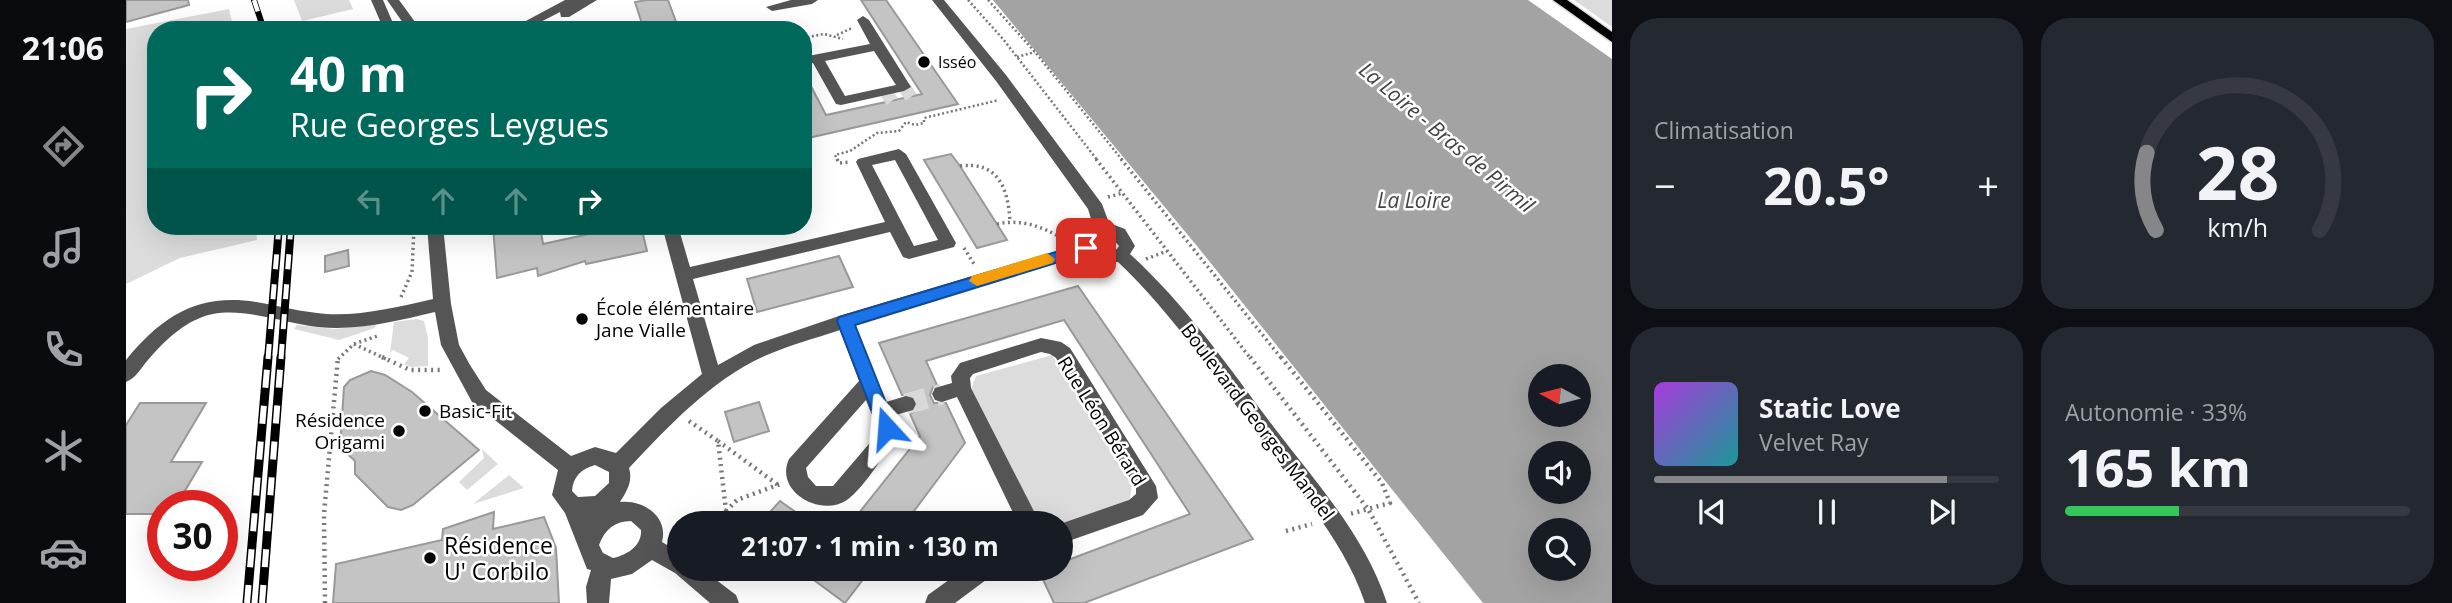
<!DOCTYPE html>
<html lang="fr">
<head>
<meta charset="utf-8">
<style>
  body { margin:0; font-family:"Open Sans",sans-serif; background:#242831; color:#f1f3f6; height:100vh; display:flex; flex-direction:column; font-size:26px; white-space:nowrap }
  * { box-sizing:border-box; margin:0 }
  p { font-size:23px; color:#9ea1a6 }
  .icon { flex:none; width:38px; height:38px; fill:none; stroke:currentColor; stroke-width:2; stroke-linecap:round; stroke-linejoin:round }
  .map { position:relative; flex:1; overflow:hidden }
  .side { display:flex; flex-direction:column; gap:18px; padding:18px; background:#0d0f14; width:840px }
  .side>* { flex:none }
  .banner { position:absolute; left:21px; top:21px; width:665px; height:214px; border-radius:28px; box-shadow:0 7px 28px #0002; background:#00695c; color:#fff; overflow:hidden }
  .needle { width:46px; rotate:277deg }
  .buttons { position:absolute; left:1402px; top:364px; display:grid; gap:14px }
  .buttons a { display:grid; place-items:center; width:63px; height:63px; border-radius:50%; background:#171b24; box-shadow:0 7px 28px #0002; font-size:35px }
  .speed { position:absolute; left:21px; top:490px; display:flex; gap:14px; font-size:35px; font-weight:700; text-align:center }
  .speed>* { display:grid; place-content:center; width:91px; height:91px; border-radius:50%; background:#171b24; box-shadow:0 7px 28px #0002; line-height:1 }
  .speed .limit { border:10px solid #d22; background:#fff; color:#111 }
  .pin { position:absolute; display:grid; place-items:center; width:60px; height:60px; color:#fff; margin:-30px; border-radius:14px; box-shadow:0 4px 10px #0006 }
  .me { position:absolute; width:77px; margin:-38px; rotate:341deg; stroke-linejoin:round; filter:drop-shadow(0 0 5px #0008) }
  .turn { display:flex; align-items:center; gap:24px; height:147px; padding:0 28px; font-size:32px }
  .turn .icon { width:91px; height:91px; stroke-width:2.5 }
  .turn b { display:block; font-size:49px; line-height:60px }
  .lanes { display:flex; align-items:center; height:66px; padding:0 28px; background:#0003; justify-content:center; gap:35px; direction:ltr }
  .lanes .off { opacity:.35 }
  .big { font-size:52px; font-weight:700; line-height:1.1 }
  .side .tile { flex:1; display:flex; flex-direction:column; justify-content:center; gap:10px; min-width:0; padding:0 24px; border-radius:28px; background:#242831 }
  .side .dial { align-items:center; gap:0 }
  .dial svg { height:182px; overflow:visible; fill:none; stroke:#363941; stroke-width:7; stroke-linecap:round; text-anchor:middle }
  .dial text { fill:#f1f3f6; stroke:none }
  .song { display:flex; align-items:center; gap:21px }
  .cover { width:84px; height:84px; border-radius:10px; background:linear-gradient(135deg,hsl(280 70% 55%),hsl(180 70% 35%)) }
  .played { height:7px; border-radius:4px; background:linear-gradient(90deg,#858687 85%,#363941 85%) }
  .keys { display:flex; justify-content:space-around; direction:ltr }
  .heat { display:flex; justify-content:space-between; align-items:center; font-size:38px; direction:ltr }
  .charge { height:10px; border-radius:5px; background:linear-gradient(90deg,#34c759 33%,#363941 0) }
  .side .tiles { flex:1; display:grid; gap:18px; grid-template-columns:repeat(2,1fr) }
  .trip { position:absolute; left:541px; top:511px; width:406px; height:70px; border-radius:35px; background:#171b24; box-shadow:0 7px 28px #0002; font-weight:700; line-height:70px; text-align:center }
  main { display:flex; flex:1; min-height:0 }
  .tabs { display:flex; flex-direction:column; width:126px; justify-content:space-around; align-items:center; background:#090b0e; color:#9ea1a6 }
  .tabs .icon { width:49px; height:49px }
  .tabs .on { color:#858687 }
  .tabs b { font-size:32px; color:#f1f3f6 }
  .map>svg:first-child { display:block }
  .green { fill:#dcdcdc }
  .water { fill:#a3a3a3; fill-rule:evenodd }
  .building { fill:#c4c4c4; stroke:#999; stroke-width:2 }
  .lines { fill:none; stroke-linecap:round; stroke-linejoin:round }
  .minor-tunnel-far1 { stroke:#d9d9d9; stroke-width:13; stroke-dasharray:13 7; stroke-linecap:butt }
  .minor-tunnel { stroke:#d9d9d9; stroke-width:21; stroke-dasharray:21 10; stroke-linecap:butt }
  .major-casing { stroke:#dbdbdb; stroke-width:3 }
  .path-far2 { stroke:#777; stroke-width:2.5; stroke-dasharray:2 2.5; stroke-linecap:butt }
  .path-far1 { stroke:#777; stroke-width:3.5; stroke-dasharray:2 3.5; stroke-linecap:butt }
  .path { stroke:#777; stroke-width:4.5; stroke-dasharray:2 4.5; stroke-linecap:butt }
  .minor { fill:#555; fill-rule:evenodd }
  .major { fill:#000; fill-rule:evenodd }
  .rail-far2-casing { stroke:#000; stroke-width:6 }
  .rail-far1-casing { stroke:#000; stroke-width:8 }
  .rail-casing { stroke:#000; stroke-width:9 }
  .rail-far2 { stroke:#fff; stroke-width:4.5; stroke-dasharray:12; stroke-linecap:butt }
  .rail-far1 { stroke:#fff; stroke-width:5; stroke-dasharray:15; stroke-linecap:butt }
  .rail { stroke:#fff; stroke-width:6; stroke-dasharray:18; stroke-linecap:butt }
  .route { fill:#1a73e8; stroke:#114b97; stroke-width:2 }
  .slow { fill:#f59e0b }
  .poi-dot { fill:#000; stroke:#fff; stroke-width:2.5 }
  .labels { text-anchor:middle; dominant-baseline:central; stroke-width:5; stroke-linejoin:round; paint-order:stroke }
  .far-poi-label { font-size:16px; fill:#000; stroke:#fff; text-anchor:start }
  .poi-label { font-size:19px; fill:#000; stroke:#fff; text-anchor:start }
  .street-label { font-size:19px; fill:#000; stroke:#fff }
  .water-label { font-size:21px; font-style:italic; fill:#444; stroke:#fff }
  .near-poi-label { font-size:23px; fill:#000; stroke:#fff; text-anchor:start }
</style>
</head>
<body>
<main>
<nav class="tabs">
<b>21:06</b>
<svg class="icon on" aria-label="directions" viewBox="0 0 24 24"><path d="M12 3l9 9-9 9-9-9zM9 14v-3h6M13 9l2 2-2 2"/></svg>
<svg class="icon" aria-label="music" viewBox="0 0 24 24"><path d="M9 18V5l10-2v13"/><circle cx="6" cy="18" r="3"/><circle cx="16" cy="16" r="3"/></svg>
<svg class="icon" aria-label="phone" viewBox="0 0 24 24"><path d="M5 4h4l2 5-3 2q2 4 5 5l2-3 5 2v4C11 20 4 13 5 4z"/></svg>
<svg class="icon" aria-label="climate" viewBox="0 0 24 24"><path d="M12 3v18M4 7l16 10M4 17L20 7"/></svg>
<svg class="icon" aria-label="car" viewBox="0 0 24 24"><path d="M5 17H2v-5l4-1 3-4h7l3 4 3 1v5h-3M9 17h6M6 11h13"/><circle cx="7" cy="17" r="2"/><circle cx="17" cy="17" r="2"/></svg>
</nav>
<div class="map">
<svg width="1486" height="603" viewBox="0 0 1486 603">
  <rect width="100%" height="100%" fill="#fff"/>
  <!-- green -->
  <path class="green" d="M168 0H223L227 9 176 21Z
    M1448 0H1486V27Z
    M103 9 108 30H30V226H130L131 240 54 258 0 284V29Z
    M291 319 298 321 302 338V366L285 367 278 364 283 358 267 350 264 353 268 322Z
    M171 325 208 329 250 325 249 328 213 340 168 329Z
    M926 355 1006 486 1003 503 935 526 934 523H925L908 515 845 389 850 376Z
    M356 449 372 464 341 490 333 482 358 458Z
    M383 475 398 488 347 504Z"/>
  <!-- water -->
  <path class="water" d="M867 0H1402L1486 59V603H1357L1071 246ZM1414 376H1452V415H1414ZM1414 453H1452V492H1414ZM1414 530H1452V569H1414Z"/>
  <!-- building -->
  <path class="building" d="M0 0H62L63 5 0 22Z
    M521 0H542L553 30H518L509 2Z
    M735 0H760L832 104 682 138 677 129V71L700 115 796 94Z
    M825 154 834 166 881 240 851 248 798 160Z
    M367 226H414L417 244 463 234 462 226H515L521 251 460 264 459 261 412 276 411 268 371 278Z
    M222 250 223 266 199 272V256Z
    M713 256 727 287 631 312 621 279Z
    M952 286 1127 539 958 603H928L912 569H934V563L1064 514 938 320 800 361 811 385 807 387 804 395 808 403H820L839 443 779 523H725L794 436 784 414 789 411 792 403 788 395H776L753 343Z
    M245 371 259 375 286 392 353 450 287 505 275 510 262 507 229 474V461L214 447 218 387 224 380Z
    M633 402 643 431 608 442 599 412Z
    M14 403H80L45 462H76L50 506H37V514H0V425Z
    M654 501 685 523H634Z
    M368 512 367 529 418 517 430 548 433 603H207L210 564 316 540 317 529Z
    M673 569H745L719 603Z"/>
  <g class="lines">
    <!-- minor-tunnel-far1 -->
    <path class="minor-tunnel-far1" d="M778 87 785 97
      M759 91 766 101"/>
    <!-- minor-tunnel -->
    <path class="minor-tunnel" d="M780 404 816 394"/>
    <defs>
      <path id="major" d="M1427 0H1441L1486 32V42Z"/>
    </defs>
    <!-- major casing -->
    <use href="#major" class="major-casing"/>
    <!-- path-far2 -->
    <path class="path-far2" d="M842 0 877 39 972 161
      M862 0 909 52 997 161
      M711 35 726 28
      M677 38 698 34 717 39
      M891 57 909 52
      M712 161 709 155 724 151 751 133 773 131 780 122 789 125 798 123V118L873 100"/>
    <!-- path-far1 -->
    <path class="path-far1" d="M711 159 713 163 724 162
      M970 159 1125 359
      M995 159 1156 359
      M834 166C872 161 882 188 884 221
      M982 197 997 193
      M871 224C896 219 914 226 936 238
      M838 248 848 264
      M1020 259 1041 251
      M275 297 286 272 288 226
      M228 344 260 359
      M212 359 228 344 254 335"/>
    <!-- path -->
    <path class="path" d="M256 357 284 370H318
      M1124 357 1242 509 1224 514
      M1155 357 1256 483 1264 503 1242 509 1293 603
      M563 421 592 441 600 511 597 523
      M592 441 652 485
      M600 511 611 500 654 484
      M1160 531 1186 524
      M199 603 198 514 212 357"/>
    <!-- minor -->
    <path class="minor" d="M245 0H257L270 30H258Z
      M261 0H273L295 30H282Z
      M439 0H471L443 17H435L434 12 399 30H383Z
      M665 0H692L686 4 646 11 640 7Z
      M806 0H818L880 75 976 204 983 223 999 229 1009 246 1004 254C1061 306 1104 369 1150 430 1192 485 1239 536 1261 603H1239C1219 543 1175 495 1139 445 1092 382 1049 316 992 262L977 264 958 255 729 325 760 402 780 396 787 398 790 404 787 410 766 416 771 428C766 446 737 489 721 500 694 518 648 491 663 459L733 381 714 330C690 338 664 345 641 355 586 379 544 425 503 468 507 481 501 491 494 502 516 499 543 516 536 542L553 552V569H576L610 595 613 603H584L549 573 526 560 506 574 485 579 483 603H461L460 587 465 570 461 569 439 513 426 495 432 470 346 402 315 345 309 312C271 321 232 331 192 327 158 323 121 308 87 314 61 319 39 340 22 360 15 368 10 378 0 382V360C36 316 72 293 130 302 153 306 176 312 200 314 236 316 272 307 307 299L301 226H317L325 304 333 345 344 365 360 390 445 456 469 447 490 453 535 408 576 374 536 226H552L564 267 759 222 730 162 732 159 773 149 780 154 830 243 828 247 783 259 777 257 764 232 567 279 592 365 628 345 713 316 951 245 949 238C953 230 958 225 966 222L962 209 870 81ZM769 160 812 240 788 246 746 165ZM971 233 983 235 993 246 990 250 979 252 967 245 965 239ZM740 400 751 428 748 438 707 486H690L682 477 680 468ZM469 465 483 472V483L469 496 452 497 446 491C447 477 455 469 469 465ZM505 521 515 530C516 546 501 555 487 558L477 553 473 545C479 529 489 521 505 521Z
      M737 16 743 20 785 87 778 91 715 105 710 104 687 63 677 65V57L744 44 731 20ZM748 51 770 85 719 96 699 61Z
      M915 338 935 342 944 348 1030 486 1032 498 1017 515 934 544V524L1003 500 1010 494V488L930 358 924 354 915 352 847 374 844 378 845 388 914 523H892L831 397 816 402 809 400 806 394 809 388 826 383 825 376 834 363Z
      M838 569H867L864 577 829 603H799L802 595Z"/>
    <!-- major -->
    <use href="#major" class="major"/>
    <defs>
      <path id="rail-far2" d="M128 0 138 30"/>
      <path id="rail-far1" d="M142 359 153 226
        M155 359 165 226"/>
      <path id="rail" d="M121 603 142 357
        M136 603 155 357"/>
    </defs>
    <!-- rail-far2 casing -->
    <use href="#rail-far2" class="rail-far2-casing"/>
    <!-- rail-far1 casing -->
    <use href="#rail-far1" class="rail-far1-casing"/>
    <!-- rail casing -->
    <use href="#rail" class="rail-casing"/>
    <!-- rail-far2 -->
    <use href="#rail-far2" class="rail-far2"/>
    <!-- rail-far1 -->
    <use href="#rail-far1" class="rail-far1"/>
    <!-- rail -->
    <use href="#rail" class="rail"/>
  </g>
  <!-- route -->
  <path class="route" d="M960 243 968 248 965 252 729 325 770 428 768 434 761 436 755 434 711 321 713 317Z"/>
  <!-- slow -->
  <path class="slow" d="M921 253 929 259 927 263 851 286 843 281 846 276Z"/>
  <!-- markers -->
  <g class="poi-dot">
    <circle cx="798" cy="62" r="7"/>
    <circle cx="456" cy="319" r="7"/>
    <circle cx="299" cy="411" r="7"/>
    <circle cx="273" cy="431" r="7"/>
    <circle cx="304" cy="558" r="7"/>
  </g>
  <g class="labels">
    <!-- far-poi labels -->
    <g class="far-poi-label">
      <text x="812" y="62">Isséo</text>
    </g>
    <!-- poi labels -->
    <g class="poi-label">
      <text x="470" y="308">École élémentaire<tspan x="470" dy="22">Jane Vialle</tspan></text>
      <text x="313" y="411">Basic-Fit</text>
      <text x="259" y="420" text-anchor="end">Résidence<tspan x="259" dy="22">Origami</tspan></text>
    </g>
    <!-- street labels -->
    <g class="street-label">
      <text transform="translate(976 421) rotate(58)">Rue Léon Bérard</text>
      <text transform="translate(1132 422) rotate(53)">Boulevard Georges Mandel</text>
    </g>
    <!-- water labels -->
    <g class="water-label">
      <text transform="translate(1321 137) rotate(40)">La Loire - Bras de Pirmil</text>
      <text x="1288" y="200">La Loire</text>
    </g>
    <!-- near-poi labels -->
    <g class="near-poi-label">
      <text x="318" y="545">Résidence<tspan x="318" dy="26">U' Corbilo</tspan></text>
    </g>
  </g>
</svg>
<div class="buttons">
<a><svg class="needle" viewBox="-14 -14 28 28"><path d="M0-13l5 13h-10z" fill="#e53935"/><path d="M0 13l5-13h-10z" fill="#9ea1a6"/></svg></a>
<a><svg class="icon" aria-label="sound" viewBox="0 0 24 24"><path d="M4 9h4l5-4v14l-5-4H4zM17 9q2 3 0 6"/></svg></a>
<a><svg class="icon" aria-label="search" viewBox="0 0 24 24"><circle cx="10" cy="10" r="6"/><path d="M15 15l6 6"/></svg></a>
</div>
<div class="speed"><div class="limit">30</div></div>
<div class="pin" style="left:960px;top:248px;background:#d93025"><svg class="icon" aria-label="arrive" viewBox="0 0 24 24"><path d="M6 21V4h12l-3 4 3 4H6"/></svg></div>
<svg class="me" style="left:761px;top:428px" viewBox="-20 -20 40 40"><path d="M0-17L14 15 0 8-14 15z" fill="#1a73e8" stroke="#fff" stroke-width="4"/></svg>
<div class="trip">21:07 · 1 min · 130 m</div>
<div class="banner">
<div class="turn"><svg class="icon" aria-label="right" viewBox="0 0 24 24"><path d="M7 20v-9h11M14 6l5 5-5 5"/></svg><div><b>40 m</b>Rue Georges Leygues</div></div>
<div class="lanes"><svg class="icon off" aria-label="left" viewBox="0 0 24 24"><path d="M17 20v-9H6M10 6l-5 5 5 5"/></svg><svg class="icon off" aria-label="ahead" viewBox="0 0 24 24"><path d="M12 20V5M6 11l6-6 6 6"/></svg><svg class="icon off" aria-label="ahead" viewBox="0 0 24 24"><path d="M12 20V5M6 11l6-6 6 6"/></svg><svg class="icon" aria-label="right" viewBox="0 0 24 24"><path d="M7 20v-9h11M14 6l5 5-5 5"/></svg></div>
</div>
</div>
<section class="side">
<div class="tiles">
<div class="tile"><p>Climatisation</p>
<div class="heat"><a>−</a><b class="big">20.5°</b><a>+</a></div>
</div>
<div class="tile dial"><svg viewBox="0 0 100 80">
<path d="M14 69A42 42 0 1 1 86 69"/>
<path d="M14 69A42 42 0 0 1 10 35" stroke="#858687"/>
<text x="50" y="56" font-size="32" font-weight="700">28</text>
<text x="50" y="72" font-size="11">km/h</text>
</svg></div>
<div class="tile">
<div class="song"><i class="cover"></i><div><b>Static Love</b><p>Velvet Ray</p></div></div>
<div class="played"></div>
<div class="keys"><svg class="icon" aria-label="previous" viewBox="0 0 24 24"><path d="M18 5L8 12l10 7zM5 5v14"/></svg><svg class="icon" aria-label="pause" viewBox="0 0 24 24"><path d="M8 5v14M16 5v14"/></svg><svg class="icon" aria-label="next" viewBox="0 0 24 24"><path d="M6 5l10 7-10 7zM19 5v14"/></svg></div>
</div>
<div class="tile"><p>Autonomie · 33%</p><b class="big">165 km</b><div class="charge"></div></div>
</div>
</section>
</main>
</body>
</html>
